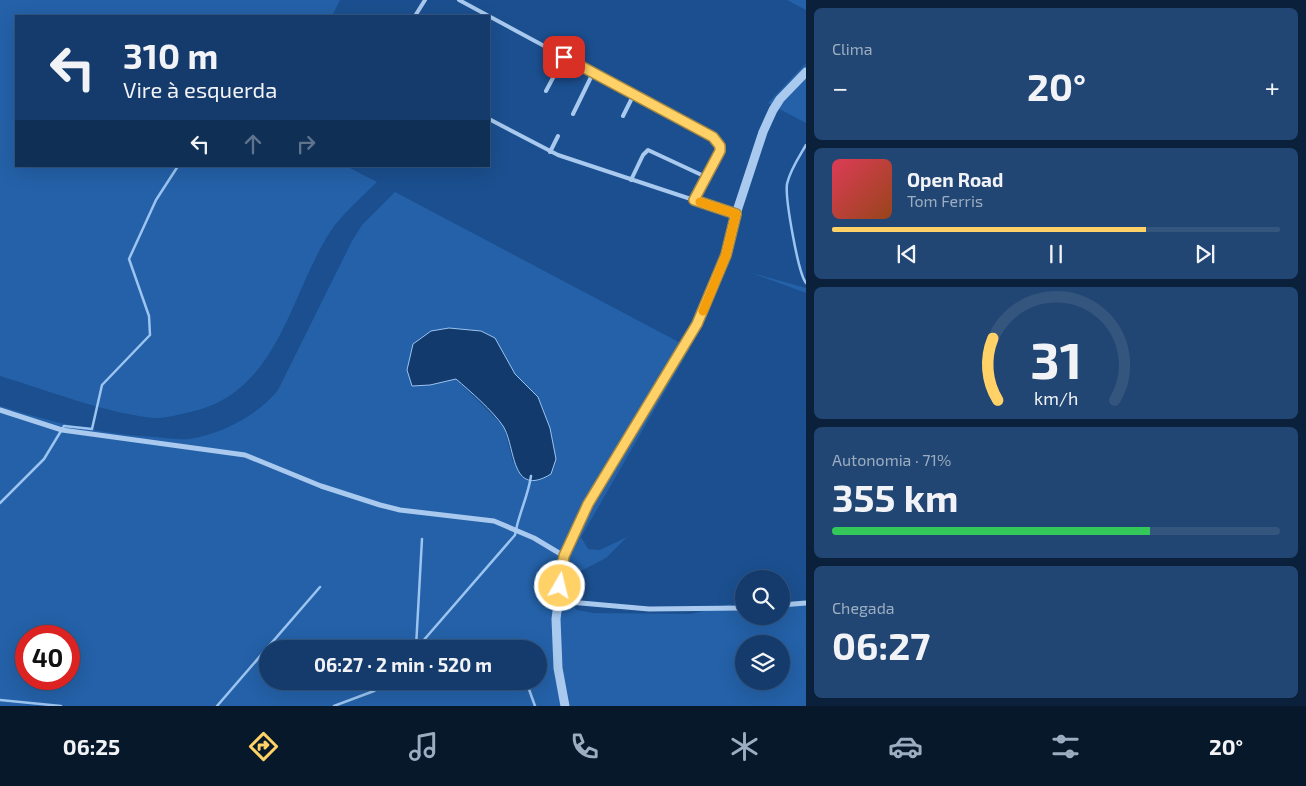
<!DOCTYPE html>
<html lang="pt">
<head>
<meta charset="utf-8">
<style>
  body { margin:0; font-family:"Exo 2",sans-serif; background:#214673; color:#f1f3f6; height:100vh; display:flex; flex-direction:column; font-size:19px; white-space:nowrap }
  * { box-sizing:border-box; margin:0 }
  p { font-size:16px; color:#9dadc1 }
  .icon { flex:none; width:28px; height:28px; fill:none; stroke:currentColor; stroke-width:2; stroke-linecap:round; stroke-linejoin:round }
  .map { position:relative; flex:1; overflow:hidden }
  .details { display:flex; flex-direction:column; gap:8px; padding:8px; background:#0b203b; width:500px }
  .details>* { flex:none }
  .top-card { position:absolute; left:15px; top:15px; width:475px; height:152px; border-radius:0px; box-shadow:0 5px 20px #0002,0 0 0 1px #33557e; background:#143b6b; color:#f1f3f6; overflow:hidden }
  .fabs { position:absolute; left:735px; top:570px; display:grid; gap:10px }
  .fabs a { display:grid; place-items:center; width:55px; height:55px; border-radius:50%; background:#143b6b; box-shadow:0 5px 20px #0002,0 0 0 1px #33557e; font-size:25px }
  .speed { position:absolute; left:15px; top:625px; display:flex; gap:10px; font-size:25px; font-weight:700; text-align:center }
  .speed>* { display:grid; place-content:center; width:65px; height:65px; border-radius:50%; background:#143b6b; box-shadow:0 5px 20px #0002,0 0 0 1px #33557e; line-height:1 }
  .speed .limit { border:8px solid #d22; background:#fff; color:#111 }
  .pin { position:absolute; display:grid; place-items:center; width:42px; height:42px; color:#fff; margin:-21px; border-radius:10px; box-shadow:0 2px 8px #0006 }
  .me { position:absolute; width:55px; margin:-28px; rotate:8deg; stroke-linejoin:round; filter:drop-shadow(0 0 4px #0008) }
  .turn { display:flex; align-items:center; gap:18px; height:105px; padding:0 25px; font-size:22px }
  .turn .icon { width:65px; height:65px; stroke-width:2.5 }
  .turn b { display:block; font-size:35px; line-height:42px }
  .lanes { display:flex; align-items:center; height:48px; padding:0 25px; background:#0003; justify-content:center; gap:25px; direction:ltr }
  .lanes .off { opacity:.35 }
  .big { font-size:38px; font-weight:700; line-height:1.1 }
  .details .widget { flex:1; display:flex; flex-direction:column; justify-content:center; gap:8px; min-width:0; padding:0 18px; border-radius:8px; background:#214673 }
  .details .dial { align-items:center; gap:0 }
  .dial svg { height:130px; overflow:visible; fill:none; stroke:#33557e; stroke-width:7; stroke-linecap:round; text-anchor:middle }
  .dial text { fill:#f1f3f6; stroke:none }
  .song { display:flex; align-items:center; gap:15px }
  .cover { width:60px; height:60px; border-radius:8px; background:linear-gradient(135deg,hsl(350 70% 55%),hsl(20 70% 35%)) }
  .played { height:5px; border-radius:2px; background:linear-gradient(90deg,#ffd166 70%,#33557e 70%) }
  .keys { display:flex; justify-content:space-around; direction:ltr }
  .heat { display:flex; justify-content:space-between; align-items:center; font-size:28px; direction:ltr }
  .charge { height:8px; border-radius:4px; background:linear-gradient(90deg,#34c759 71%,#33557e 0) }
  .trip { position:absolute; left:259px; top:640px; width:288px; height:50px; border-radius:25px; background:#143b6b; box-shadow:0 5px 20px #0002,0 0 0 1px #33557e; font-weight:700; line-height:50px; text-align:center }
  .tabs { display:flex; height:80px; justify-content:space-around; align-items:center; background:#08182b; color:#9dadc1 }
  .tabs .icon { width:35px; height:35px }
  .tabs .selected { color:#ffd166 }
  .tabs b { font-size:22px; color:#f1f3f6 }
  main { display:flex; flex:1; min-height:0 }
  .map>svg:first-child { display:block }
  .green { fill:#2461a8; fill-rule:evenodd }
  .water { fill:#123a6d; stroke:#9cc4f0 }
  .lines { fill:none; stroke-linecap:round; stroke-linejoin:round }
  .stream { stroke:#9cc4f0; stroke-width:2.5 }
  .service { stroke:#a9c9ee; stroke-width:4 }
  .minor { stroke:#a9c9ee; stroke-width:5 }
  .tertiary { stroke:#a9c9ee; stroke-width:9 }
  .route-casing { stroke:#a68842; stroke-width:12 }
  .route { stroke:#ffd166; stroke-width:9 }
  .slow { stroke:#f59e0b; stroke-width:9 }
</style>
</head>
<body>
<main>
<div class="map">
<svg width="806" height="706" viewBox="0 0 806 706">
  <rect width="100%" height="100%" fill="#1b4f8f"/>
  <!-- green -->
  <path class="green" d="M0 0H340L332 16H16V166H346L377 182C361 198 342 214 330 232 288 298 278 396 186 413 176 415 163 419 153 418 101 412 50 391 0 376Z
    M787 0H806V10Z
    M806 63V123L768 103Z
    M395 192 690 348 581 537 588 549 600 550 627 537 606 558 569 577 567 592 571 605 577 610 593 613 691 614 731 604 730 609 744 608V616H781V604L806 601V706H0V406C54 423 99 434 156 437 166 438 179 440 190 439 222 434 258 415 278 390L352 241 362 225ZM505 358 515 374 538 397 513 463 504 427 456 379 430 385 412 386ZM26 636H69V679H26ZM744 644H781V681H744ZM268 649H538V681H268Z
    M749 272 806 288V293Z"/>
  <!-- water -->
  <path class="water" d="M449 328 481 331 495 338 515 374 538 397 550 428 556 459 551 474C510 499 516 446 503 426 493 411 470 391 456 379L430 385 412 386 407 370 413 344 431 331Z"/>
  <g class="lines">
    <!-- stream -->
    <path class="stream" d="M806 145C799 157 790 170 787 184 785 198 798 273 806 283
      M0 503 44 459 64 426 92 429 102 385 150 335 149 316 129 259 156 200 178 166
      M416 647 422 539
      M416 649 515 535C518 515 528 497 531 476
      M520 649 522 643
      M526 681 535 706
      M0 700 61 706
      M217 706 320 587
      M334 706 374 691 387 681"/>
    <!-- service -->
    <path class="service" d="M459 0 713 137 720 146V151L694 200
      M415 16 425 0
      M546 91 564 57
      M573 114 593 73
      M623 116 634 94
      M489 119 558 155 736 214
      M550 152 558 136
      M631 180 643 155 648 150 706 177"/>
    <!-- minor -->
    <path class="minor" d="M0 410 62 430 245 455 321 486 380 505 400 510 494 521 534 538 564 556
      M558 601 649 609 744 608
      M781 605 806 603"/>
    <!-- tertiary -->
    <path class="tertiary" d="M565 706 558 668 556 619 564 556 588 504 697 324 726 255 736 214 763 132 773 110 780 99 806 72"/>
  </g>
  <g class="lines">
    <defs>
      <path id="route" d="M560 586 564 556 588 504 697 324 726 255 736 214 694 200 720 151V146L713 137 564 57"/>
    </defs>
    <!-- route casing -->
    <use href="#route" class="route-casing"/>
    <!-- route -->
    <use href="#route" class="route"/>
    <!-- slow -->
    <path class="slow" d="M700 202 736 214 726 255 703 311"/>
  </g>
</svg>
<div class="fabs">
<a><svg class="icon" aria-label="search" viewBox="0 0 24 24"><circle cx="10" cy="10" r="6"/><path d="M15 15l6 6"/></svg></a>
<a><svg class="icon" aria-label="layers" viewBox="0 0 24 24"><path d="M12 4l9 5-9 5-9-5zM3 14l9 5 9-5"/></svg></a>
</div>
<div class="speed"><div class="limit">40</div></div>
<div class="pin" style="left:564px;top:57px;background:#d93025"><svg class="icon" aria-label="arrive" viewBox="0 0 24 24"><path d="M6 21V4h12l-3 4 3 4H6"/></svg></div>
<svg class="me" style="left:560px;top:586px" viewBox="-20 -20 40 40"><circle r="17" fill="#ffd166" stroke="#fff" stroke-width="3"/><path d="M0-11L8 9 0 5-8 9z" fill="#fff"/></svg>
<div class="trip">06:27 · 2 min · 520 m</div>
<div class="top-card">
<div class="turn"><svg class="icon" aria-label="left" viewBox="0 0 24 24"><path d="M17 20v-9H6M10 6l-5 5 5 5"/></svg><div><b>310 m</b>Vire à esquerda</div></div>
<div class="lanes"><svg class="icon" aria-label="left" viewBox="0 0 24 24"><path d="M17 20v-9H6M10 6l-5 5 5 5"/></svg><svg class="icon off" aria-label="ahead" viewBox="0 0 24 24"><path d="M12 20V5M6 11l6-6 6 6"/></svg><svg class="icon off" aria-label="right" viewBox="0 0 24 24"><path d="M7 20v-9h11M14 6l5 5-5 5"/></svg></div>
</div>
</div>
<section class="details">
<div class="widget"><p>Clima</p>
<div class="heat"><a>−</a><b class="big">20°</b><a>+</a></div>
</div>
<div class="widget">
<div class="song"><i class="cover"></i><div><b>Open Road</b><p>Tom Ferris</p></div></div>
<div class="played"></div>
<div class="keys"><svg class="icon" aria-label="previous" viewBox="0 0 24 24"><path d="M18 5L8 12l10 7zM5 5v14"/></svg><svg class="icon" aria-label="pause" viewBox="0 0 24 24"><path d="M8 5v14M16 5v14"/></svg><svg class="icon" aria-label="next" viewBox="0 0 24 24"><path d="M6 5l10 7-10 7zM19 5v14"/></svg></div>
</div>
<div class="widget dial"><svg viewBox="0 0 100 80">
<path d="M14 69A42 42 0 1 1 86 69"/>
<path d="M14 69A42 42 0 0 1 11 31" stroke="#ffd166"/>
<text x="50" y="56" font-size="32" font-weight="700">31</text>
<text x="50" y="72" font-size="11">km/h</text>
</svg></div>
<div class="widget"><p>Autonomia · 71%</p><b class="big">355 km</b><div class="charge"></div></div>
<div class="widget"><p>Chegada</p><b class="big">06:27</b></div>
</section>
</main>
<nav class="tabs">
<b>06:25</b>
<svg class="icon selected" aria-label="directions" viewBox="0 0 24 24"><path d="M12 3l9 9-9 9-9-9zM9 14v-3h6M13 9l2 2-2 2"/></svg>
<svg class="icon" aria-label="music" viewBox="0 0 24 24"><path d="M9 18V5l10-2v13"/><circle cx="6" cy="18" r="3"/><circle cx="16" cy="16" r="3"/></svg>
<svg class="icon" aria-label="phone" viewBox="0 0 24 24"><path d="M5 4h4l2 5-3 2q2 4 5 5l2-3 5 2v4C11 20 4 13 5 4z"/></svg>
<svg class="icon" aria-label="climate" viewBox="0 0 24 24"><path d="M12 3v18M4 7l16 10M4 17L20 7"/></svg>
<svg class="icon" aria-label="car" viewBox="0 0 24 24"><path d="M5 17H2v-5l4-1 3-4h7l3 4 3 1v5h-3M9 17h6M6 11h13"/><circle cx="7" cy="17" r="2"/><circle cx="17" cy="17" r="2"/></svg>
<svg class="icon" aria-label="filters" viewBox="0 0 24 24"><path d="M4 7h16M4 17h16"/><circle cx="9" cy="7" r="2"/><circle cx="15" cy="17" r="2"/></svg>
<b>20°</b>
</nav>
</body>
</html>
